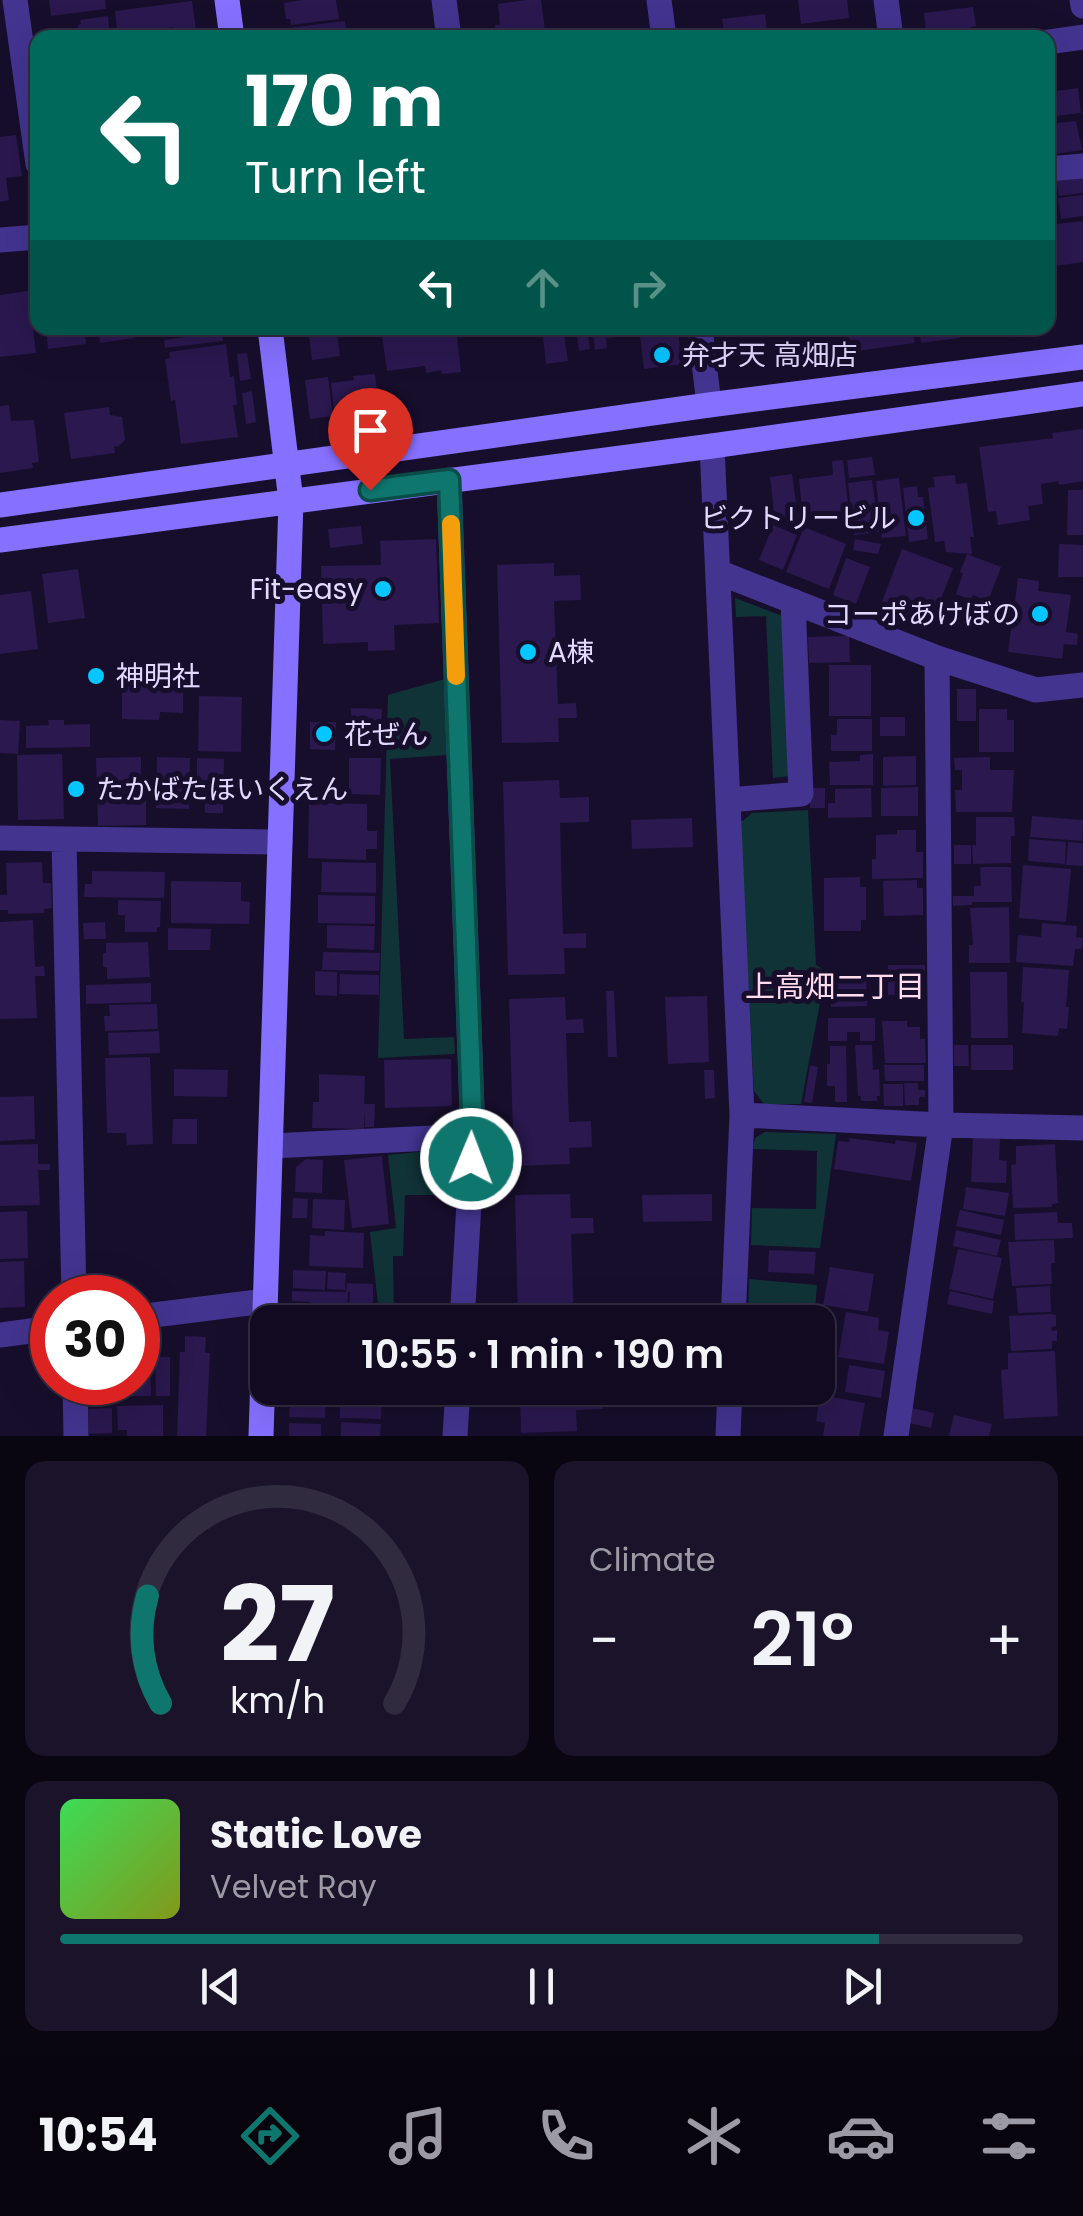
<!DOCTYPE html>
<html lang="en">
<head>
<meta charset="utf-8">
<style>
  body { margin:0; font-family:Poppins,"Noto Sans JP",sans-serif; background:#1a132a; color:#f1f3f6; height:100vh; display:flex; flex-direction:column; font-size:38px; white-space:nowrap }
  * { box-sizing:border-box; margin:0 }
  p { font-size:32px; color:#9c9aa5 }
  .icon { flex:none; width:55px; height:55px; fill:none; stroke:currentColor; stroke-width:2; stroke-linecap:round; stroke-linejoin:round }
  .map { position:relative; height:1436px; overflow:hidden }
  .details { display:flex; flex-direction:column; gap:25px; padding:25px; background:#090612; flex:1 }
  .details>* { flex:none }
  .banner { position:absolute; left:30px; top:30px; width:1025px; height:305px; border-radius:20px; box-shadow:0 10px 40px #0002,0 0 0 2px #302b3f; background:#00695c; color:#fff; overflow:hidden }
  .speed { position:absolute; left:30px; top:1275px; display:flex; gap:20px; font-size:50px; font-weight:700; text-align:center }
  .speed>* { display:grid; place-content:center; width:130px; height:130px; border-radius:50%; background:#110a21; box-shadow:0 10px 40px #0002,0 0 0 2px #302b3f; line-height:1 }
  .speed .limit { border:15px solid #d22; background:#fff; color:#111 }
  .pin { position:absolute; display:grid; place-items:center; width:85px; height:85px; color:#fff; margin:-102px -42px; border-radius:50% 50% 50% 0; rotate:-45deg; box-shadow:0 0 10px #0007 }
  .pin .icon { rotate:45deg }
  .me { position:absolute; width:110px; margin:-55px; rotate:1deg; stroke-linejoin:round; filter:drop-shadow(0 0 8px #0008) }
  .turn { display:flex; align-items:center; gap:35px; height:210px; padding:0 50px; font-size:45px }
  .turn .icon { width:130px; height:130px; stroke-width:2.5 }
  .turn b { display:block; font-size:70px; line-height:85px }
  .lanes { display:flex; align-items:center; height:95px; padding:0 50px; background:#0003; justify-content:center; gap:50px; direction:ltr }
  .lanes .off { opacity:.35 }
  .big { font-size:75px; font-weight:600; line-height:1.1 }
  .details .tile { flex:1; display:flex; flex-direction:column; justify-content:center; gap:15px; min-width:0; padding:0 35px; border-radius:20px; background:#1a132a }
  .details .dial { align-items:center; gap:0 }
  .dial svg { height:260px; overflow:visible; fill:none; stroke:#302b3f; stroke-width:7; stroke-linecap:round; text-anchor:middle }
  .dial text { fill:#f1f3f6; stroke:none }
  .song { display:flex; align-items:center; gap:30px }
  .cover { width:120px; height:120px; border-radius:15px; background:linear-gradient(135deg,hsl(130 70% 55%),hsl(70 70% 35%)) }
  .played { height:10px; border-radius:5px; background:linear-gradient(90deg,#0f766e 85%,#302b3f 85%) }
  .keys { display:flex; justify-content:space-around; direction:ltr }
  .heat { display:flex; justify-content:space-between; align-items:center; font-size:55px; direction:ltr }
  .details .tiles { flex:1; display:grid; gap:25px; grid-template-columns:1fr 1fr }
  .tile:last-child { grid-column:span 2 }
  .trip { position:absolute; left:250px; top:1305px; width:585px; height:100px; border-radius:20px; background:#110a21; box-shadow:0 10px 40px #0002,0 0 0 2px #302b3f; font-weight:600; line-height:100px; text-align:center }
  .dock { display:flex; height:160px; justify-content:space-around; align-items:center; background:#07040d; color:#9c9aa5 }
  .dock .icon { width:70px; height:70px }
  .dock .active { color:#0f766e }
  .dock b { font-size:45px; color:#f1f3f6 }
  .map>svg:first-child { display:block }
  .green { fill:#103337 }
  .building { fill:#2a184f }
  .lines { fill:none; stroke-linecap:round; stroke-linejoin:round }
  .street { stroke:#433490; stroke-width:25 }
  .secondary { stroke:#8670ff; stroke-width:25 }
  .route-casing { stroke:#0a4d48; stroke-width:25 }
  .route { stroke:#0f766e; stroke-width:18 }
  .slow { stroke:#f59e0b; stroke-width:18 }
  .poi-dot { fill:#05c6ff; stroke:#170e2c; stroke-width:4 }
  .labels { text-anchor:middle; dominant-baseline:central; stroke-width:10; stroke-linejoin:round; paint-order:stroke }
  .poi-label { font-size:28px; fill:#e2d9ff; stroke:#170e2c; text-anchor:start }
  .neighbourhood-label { font-size:30px; fill:#ffdbee; stroke:#170e2c }
</style>
</head>
<body>
<div class="map">
<svg width="1083" height="1436" viewBox="0 0 1083 1436">
  <rect width="100%" height="100%" fill="#170e2c"/>
  <!-- green -->
  <path class="green" d="M735 598 785 617 791 776 773 778 766 616 736 617Z
    M445 679 447 755 390 759 404 1039 454 1037 455 1054 378 1058 388 695Z
    M808 810 816 965 826 971 801 1104H764L754 1091 740 823 752 813Z
    M765 1132 836 1134 820 1248 751 1245 752 1208 816 1209 817 1151 753 1149 755 1138Z
    M439 1150 452 1158 453 1195H405L403 1256H393L394 1317 412 1319V1322H380L370 1232 396 1228 388 1155Z
    M749 1279 817 1285 814 1322 748 1317Z"/>
  <!-- building -->
  <path class="building" d="M49 0H105L106 9 51 16Z
    M303 0H336L339 19 291 25 290 19H286L284 3Z
    M526 0H541L546 38H496L495 25H500L498 4Z
    M798 0H847L849 18 801 24Z
    M192 1 196 30 174 33V27L148 30V36L118 38 115 11Z
    M973 7 976 26 971 27 972 33 933 37V32H926L924 13Z
    M765 14 768 38H725L722 19Z
    M108 16 110 38H80L78 25 81 24 80 20Z
    M345 21 347 38H290L288 28Z
    M1078 88 1081 113 1048 117V92Z
    M1076 121 1082 150 1048 155V124Z
    M16 135 22 176 6 178 9 200 0 202V137Z
    M1056 178H1083V193L1059 196Z
    M1083 195V216L1061 219 1058 198Z
    M1083 221V262L1048 267V225Z
    M28 291 36 353 0 357V295Z
    M46 328H84L86 344 48 349Z
    M98 328H133L134 338 100 343Z
    M381 328H456L461 372 442 374 441 370 426 373 425 366 387 371Z
    M542 328H563L568 361 546 364Z
    M576 328H587L590 349 579 351Z
    M592 328H632L633 335 606 338 607 348 595 350Z
    M846 328H912L915 343 849 352Z
    M919 328H959L960 338 921 343Z
    M678 331 682 364 644 369 640 335Z
    M222 332 223 341 165 348 164 340Z
    M337 334 340 356 312 360 309 337Z
    M226 344 230 377 234 376 237 405H233L238 437 181 444 175 400 171 401 165 359 170 358 169 352Z
    M247 353 251 379 240 381 237 354Z
    M375 374 380 417 366 419 364 410 357 411V415L335 418 331 383 354 380 353 376Z
    M328 377 333 416 310 419 305 380Z
    M252 391 256 422 246 424 242 393Z
    M9 405 11 421 34 420 39 462 32 463 33 468 0 473V406Z
    M109 407 110 415 122 417 125 440 119 446 114 447 115 453 71 459 64 413Z
    M1083 429V481L1059 485 1058 481 1041 484 1043 504 1028 506 1030 520 998 525 996 511 988 512 979 447 1053 438 1052 433Z
    M872 457 875 475 849 478 847 460Z
    M843 460 850 520 820 523 819 517 803 518 799 479 833 475 832 461Z
    M792 474 798 517 775 520 770 477Z
    M955 475 956 484 967 483 974 537H970L972 554 946 552 944 541 935 542 928 488 935 487 933 477Z
    M899 478 906 536 882 538 876 481Z
    M872 480 879 532 854 535 848 483Z
    M917 486 918 497H923L928 539 909 542 903 488Z
    M1068 490H1083V535H1067Z
    M773 525 797 535 783 570 759 560Z
    M361 526 363 544 330 548 328 529Z
    M804 527 846 544 829 589 786 572Z
    M436 539 439 623 394 625 395 650 368 651V642L323 644 321 566 381 565 380 541Z
    M855 539 881 544 878 554 853 550Z
    M1059 544 1083 545V577H1058Z
    M902 549 953 568 930 627 880 607Z
    M967 554 1001 567 988 601 973 595 971 600 956 594 963 573 960 572Z
    M846 558 870 567 856 604 833 595Z
    M554 563V576L580 575 581 600 554 601 558 704 576 703 577 718H558L559 742 502 743 497 565Z
    M78 569 85 618 48 623 42 574Z
    M1018 578 1039 581 1038 591 1071 595 1066 632 1078 634 1077 645 1064 644 1062 659 1008 652Z
    M31 591 38 649 0 654V595Z
    M849 636 850 662 809 663 808 637Z
    M829 665H871V716H829Z
    M122 673 160 674V682H183V713L160 712 159 720 122 719Z
    M957 689H976V721H957Z
    M199 696 242 697 241 752 198 751Z
    M351 708 382 709 381 746 351 745Z
    M979 709H1007V720H1014V752H979Z
    M880 717H905V736H880Z
    M837 719H872V751H831V735H837Z
    M0 720 20 721 18 754 0 753Z
    M48 720H64V725L90 724V747L26 748V726L49 725Z
    M310 722H336L335 750 310 749Z
    M62 754 64 819 18 820 17 755Z
    M873 754V785H830L829 762 860 761V755Z
    M916 756V785L883 786V757Z
    M141 757V781H129V798H146V825L98 826 96 758Z
    M157 757 190 758 189 809 156 808Z
    M990 757V770H1014L1012 812H956L955 790H962V770H955L954 758Z
    M197 758 224 759 223 813H205V797H197Z
    M349 758H381L380 795 349 794Z
    M559 780 560 798 589 797V822L560 823 563 934 586 933V948H564L565 974 508 975 503 782Z
    M918 787V816H881V788Z
    M810 788H825V808H810Z
    M871 788 872 817 828 818V803H835V789Z
    M309 803 367 804V831H377V849H366V860L308 858Z
    M1032 816 1083 820 1082 841 1030 837Z
    M976 817H1014L1015 836H1011V863L973 864 972 845H976Z
    M692 818 693 847 632 849 631 820Z
    M897 830H916V852H923V878L872 879V859H876V835L897 834Z
    M1029 839 1066 842 1065 864 1028 861Z
    M1068 842 1083 843V866L1066 865Z
    M954 845H971V864H954Z
    M42 862 43 883H51L52 908 44 909V913L8 914V910H0V895H7L6 863Z
    M322 862 376 863V893L321 892Z
    M1023 865 1071 869 1066 922 1019 918Z
    M980 867H1011L1012 902H972V905L953 906V896H974V886H981Z
    M92 871 165 872 164 898 84 897 85 884H92Z
    M860 877V887H866V920H861V931H824V878Z
    M917 880V888H923V915L884 916 883 881Z
    M171 881 241 882V901L250 902 249 924 171 923Z
    M318 895 375 896V924L318 923Z
    M118 900 161 901 160 927H157V932H125V915H118Z
    M1009 907 1010 963H969V945H973L970 908Z
    M33 920 35 967 44 966 45 976H35L37 1018 0 1019V922Z
    M105 922 106 939H84L83 923Z
    M1042 923 1077 926 1076 937 1083 938 1082 949H1075L1073 966 1016 962 1018 935 1041 937Z
    M327 925 375 926 374 950 327 948Z
    M168 928 211 929 210 950H168Z
    M148 942 150 977 107 979V967H103V953H106V943Z
    M323 952 380 953 379 971 322 970Z
    M888 965H925V986H921V995H888Z
    M1023 967 1069 970 1066 1007H1069L1067 1029 1059 1028 1058 1036 1022 1033 1024 1002H1021Z
    M315 971 337 972V996L315 995Z
    M866 971 867 1006 831 1007V972Z
    M970 972H1007L1008 1038H971Z
    M340 974 379 975V995L339 994Z
    M151 983V1002L86 1004V985Z
    M606 991H614L617 1057H608Z
    M707 996 709 1062 668 1064 665 997Z
    M565 997 566 1020 583 1019 584 1033H566L569 1122 591 1121 592 1147 569 1148 570 1164 514 1166 509 999Z
    M157 1004 158 1029 105 1031 104 1016H110L109 1005Z
    M828 1018H875V1041H860V1032H847V1041H828Z
    M882 1021H907V1027H920V1039H925L926 1063H885Z
    M159 1031 160 1053 109 1055 108 1033Z
    M855 1045H872L873 1070 879 1069 880 1096H877V1101H861V1096H858Z
    M954 1045H968L969 1066H954Z
    M971 1045H1013V1070H971Z
    M830 1046H846L847 1102H835V1086H827V1064H830Z
    M150 1057 153 1144 127 1145 126 1133H107L105 1058Z
    M451 1059 452 1106 385 1108 384 1060Z
    M810 1065 818 1067 812 1103 804 1102Z
    M884 1065H924V1081H885Z
    M174 1069 228 1070 227 1097 174 1096Z
    M704 1070H714L715 1098 705 1099Z
    M319 1074 365 1076 364 1104H375L374 1127H365L364 1110V1129L312 1128 313 1102H319Z
    M904 1083H918V1090H925V1097H919V1105H905Z
    M883 1084H903V1106H884Z
    M34 1096 35 1139 0 1141V1097Z
    M173 1119H197V1144H172Z
    M850 1138 895 1144 896 1140 917 1143 911 1181 834 1169 838 1141 849 1142Z
    M973 1138 1000 1139 999 1160 1007 1161 1006 1183 971 1182Z
    M38 1144V1164H50V1170H38L40 1205 0 1206V1145Z
    M1055 1144 1058 1203 1052 1204V1207L1013 1208 1011 1165 1016 1164V1146Z
    M382 1156 389 1224 352 1228 344 1160Z
    M306 1159 323 1160 322 1193 295 1192 296 1167Z
    M966 1187 1009 1193 1005 1216 963 1209Z
    M570 1194 571 1218H593L594 1233 571 1234 574 1322H518L515 1195Z
    M712 1194V1221L643 1222 642 1195Z
    M293 1198 308 1199 307 1218H292Z
    M313 1199 345 1200 344 1230 312 1228Z
    M960 1210 1004 1220 1001 1235 956 1226Z
    M27 1211 28 1258 0 1259V1212Z
    M1057 1212 1058 1223H1072L1073 1238 1015 1240 1014 1214Z
    M956 1230 1001 1240 997 1256 953 1246Z
    M325 1231 364 1233 363 1268 309 1266 310 1235 325 1236Z
    M1054 1240 1055 1263H1051L1052 1284 1012 1286 1008 1242Z
    M958 1249 1002 1258 993 1299 949 1289Z
    M769 1250 816 1252 814 1274 768 1272Z
    M24 1261 25 1307 0 1308V1262Z
    M830 1267 874 1274 868 1312 823 1305Z
    M293 1270 326 1271 325 1290 293 1288Z
    M328 1272 346 1273 345 1290 327 1289Z
    M347 1283 373 1284V1306H349L350 1292H346Z
    M1050 1286 1051 1312 1018 1313 1016 1288Z
    M292 1291 348 1292 347 1319 310 1318V1302L292 1301Z
    M950 1291 994 1301 992 1314 947 1304Z
    M846 1312 879 1318 878 1330 889 1332 884 1364 838 1357Z
    M1051 1314 1056 1315V1326L1051 1327 1052 1331 1057 1330V1341H1052V1349L1011 1351 1009 1316Z
    M185 1336 206 1337 205 1353H210L206 1436H177L180 1352H185Z
    M138 1351H150L151 1396H111L110 1382H138Z
    M1055 1351 1058 1416 1004 1419 1001 1370 1008 1369V1353Z
    M155 1357H170V1396H156Z
    M849 1365 885 1371 881 1398 845 1392Z
    M520 1388H602L603 1409 576 1410 577 1431 521 1433Z
    M290 1389 326 1390 325 1418 289 1417Z
    M340 1391 382 1392 381 1419 340 1418Z
    M820 1395 865 1403 859 1436H823L825 1423 816 1421Z
    M163 1405V1436H127V1430H118L117 1406Z
    M112 1408V1433L89 1434 88 1409Z
    M912 1408 934 1413 931 1428 909 1423Z
    M954 1415 992 1424 989 1436H949Z
    M341 1422 381 1424 380 1436H341Z
    M289 1423 321 1424V1436H289Z"/>
  <g class="lines">
    <!-- street -->
    <path class="street" d="M15 0 38 164
      M444 0 449 38
      M659 0 664 38
      M886 0 891 38
      M1082 0 1083 6
      M1048 42 1083 37
      M1048 169 1083 166
      M0 240 38 237
      M700 328 709 405
      M712 446 742 1115 733 1322
      M449 480 473 1136 462 1322
      M718 572 937 658 1036 690 1083 685
      M728 800 801 794 793 601
      M0 838 280 842
      M64 839 74 1298
      M742 1115 941 1125 1083 1128
      M271 1146 473 1136
      M138 1317 265 1301
      M0 1335 52 1328
      M75 1382 76 1436
      M455 1436 458 1388
      M728 1436 730 1388
      M896 1436 941 1125 937 658"/>
    <!-- secondary -->
    <path class="secondary" d="M227 0 232 38
      M0 505 709 405 1083 357
      M0 540 712 446 1083 394
      M261 1436 291 501 270 328"/>
  </g>
  <g class="lines">
    <defs>
      <path id="route" d="M370 490 449 480 473 1136 471 1159"/>
    </defs>
    <!-- route casing -->
    <use href="#route" class="route-casing"/>
    <!-- route -->
    <use href="#route" class="route"/>
    <!-- slow -->
    <path class="slow" d="M451 524 456 676"/>
  </g>
  <!-- markers -->
  <g class="poi-dot">
    <circle cx="662" cy="355" r="10"/>
    <circle cx="916" cy="518" r="10"/>
    <circle cx="383" cy="589" r="10"/>
    <circle cx="1040" cy="614" r="10"/>
    <circle cx="528" cy="652" r="10"/>
    <circle cx="96" cy="676" r="10"/>
    <circle cx="324" cy="734" r="10"/>
    <circle cx="76" cy="789" r="10"/>
  </g>
  <g class="labels">
    <!-- poi labels -->
    <g class="poi-label">
      <text x="682" y="355">弁才天 高畑店</text>
      <text x="896" y="518" text-anchor="end">ビクトリービル</text>
      <text x="363" y="589" text-anchor="end">Fit-easy</text>
      <text x="1020" y="614" text-anchor="end">コーポあけぼの</text>
      <text x="548" y="652">A棟</text>
      <text x="116" y="676">神明社</text>
      <text x="344" y="734">花ぜん</text>
      <text x="96" y="789">たかばたほいくえん</text>
    </g>
    <!-- neighbourhood labels -->
    <g class="neighbourhood-label">
      <text x="835" y="986">上高畑二丁目</text>
    </g>
  </g>
</svg>
<div class="speed"><div class="limit">30</div></div>
<div class="pin" style="left:370px;top:490px;background:#d93025"><svg class="icon" aria-label="arrive" viewBox="0 0 24 24"><path d="M6 21V4h12l-3 4 3 4H6"/></svg></div>
<svg class="me" style="left:471px;top:1159px" viewBox="-20 -20 40 40"><circle r="17" fill="#0f766e" stroke="#fff" stroke-width="3"/><path d="M0-11L8 9 0 5-8 9z" fill="#fff"/></svg>
<div class="trip">10:55 · 1 min · 190 m</div>
<div class="banner">
<div class="turn"><svg class="icon" aria-label="left" viewBox="0 0 24 24"><path d="M17 20v-9H6M10 6l-5 5 5 5"/></svg><div><b>170 m</b>Turn left</div></div>
<div class="lanes"><svg class="icon" aria-label="left" viewBox="0 0 24 24"><path d="M17 20v-9H6M10 6l-5 5 5 5"/></svg><svg class="icon off" aria-label="ahead" viewBox="0 0 24 24"><path d="M12 20V5M6 11l6-6 6 6"/></svg><svg class="icon off" aria-label="right" viewBox="0 0 24 24"><path d="M7 20v-9h11M14 6l5 5-5 5"/></svg></div>
</div>
</div>
<section class="details">
<div class="tiles">
<div class="tile dial"><svg viewBox="0 0 100 80">
<path d="M14 69A42 42 0 1 1 86 69"/>
<path d="M14 69A42 42 0 0 1 10 36" stroke="#0f766e"/>
<text x="50" y="56" font-size="32" font-weight="700">27</text>
<text x="50" y="72" font-size="11">km/h</text>
</svg></div>
<div class="tile"><p>Climate</p>
<div class="heat"><a>−</a><b class="big">21°</b><a>+</a></div>
</div>
<div class="tile">
<div class="song"><i class="cover"></i><div><b>Static Love</b><p>Velvet Ray</p></div></div>
<div class="played"></div>
<div class="keys"><svg class="icon" aria-label="previous" viewBox="0 0 24 24"><path d="M18 5L8 12l10 7zM5 5v14"/></svg><svg class="icon" aria-label="pause" viewBox="0 0 24 24"><path d="M8 5v14M16 5v14"/></svg><svg class="icon" aria-label="next" viewBox="0 0 24 24"><path d="M6 5l10 7-10 7zM19 5v14"/></svg></div>
</div>
</div>
</section>
<nav class="dock">
<b>10:54</b>
<svg class="icon active" aria-label="directions" viewBox="0 0 24 24"><path d="M12 3l9 9-9 9-9-9zM9 14v-3h6M13 9l2 2-2 2"/></svg>
<svg class="icon" aria-label="music" viewBox="0 0 24 24"><path d="M9 18V5l10-2v13"/><circle cx="6" cy="18" r="3"/><circle cx="16" cy="16" r="3"/></svg>
<svg class="icon" aria-label="phone" viewBox="0 0 24 24"><path d="M5 4h4l2 5-3 2q2 4 5 5l2-3 5 2v4C11 20 4 13 5 4z"/></svg>
<svg class="icon" aria-label="climate" viewBox="0 0 24 24"><path d="M12 3v18M4 7l16 10M4 17L20 7"/></svg>
<svg class="icon" aria-label="car" viewBox="0 0 24 24"><path d="M5 17H2v-5l4-1 3-4h7l3 4 3 1v5h-3M9 17h6M6 11h13"/><circle cx="7" cy="17" r="2"/><circle cx="17" cy="17" r="2"/></svg>
<svg class="icon" aria-label="filters" viewBox="0 0 24 24"><path d="M4 7h16M4 17h16"/><circle cx="9" cy="7" r="2"/><circle cx="15" cy="17" r="2"/></svg>
</nav>
</body>
</html>
